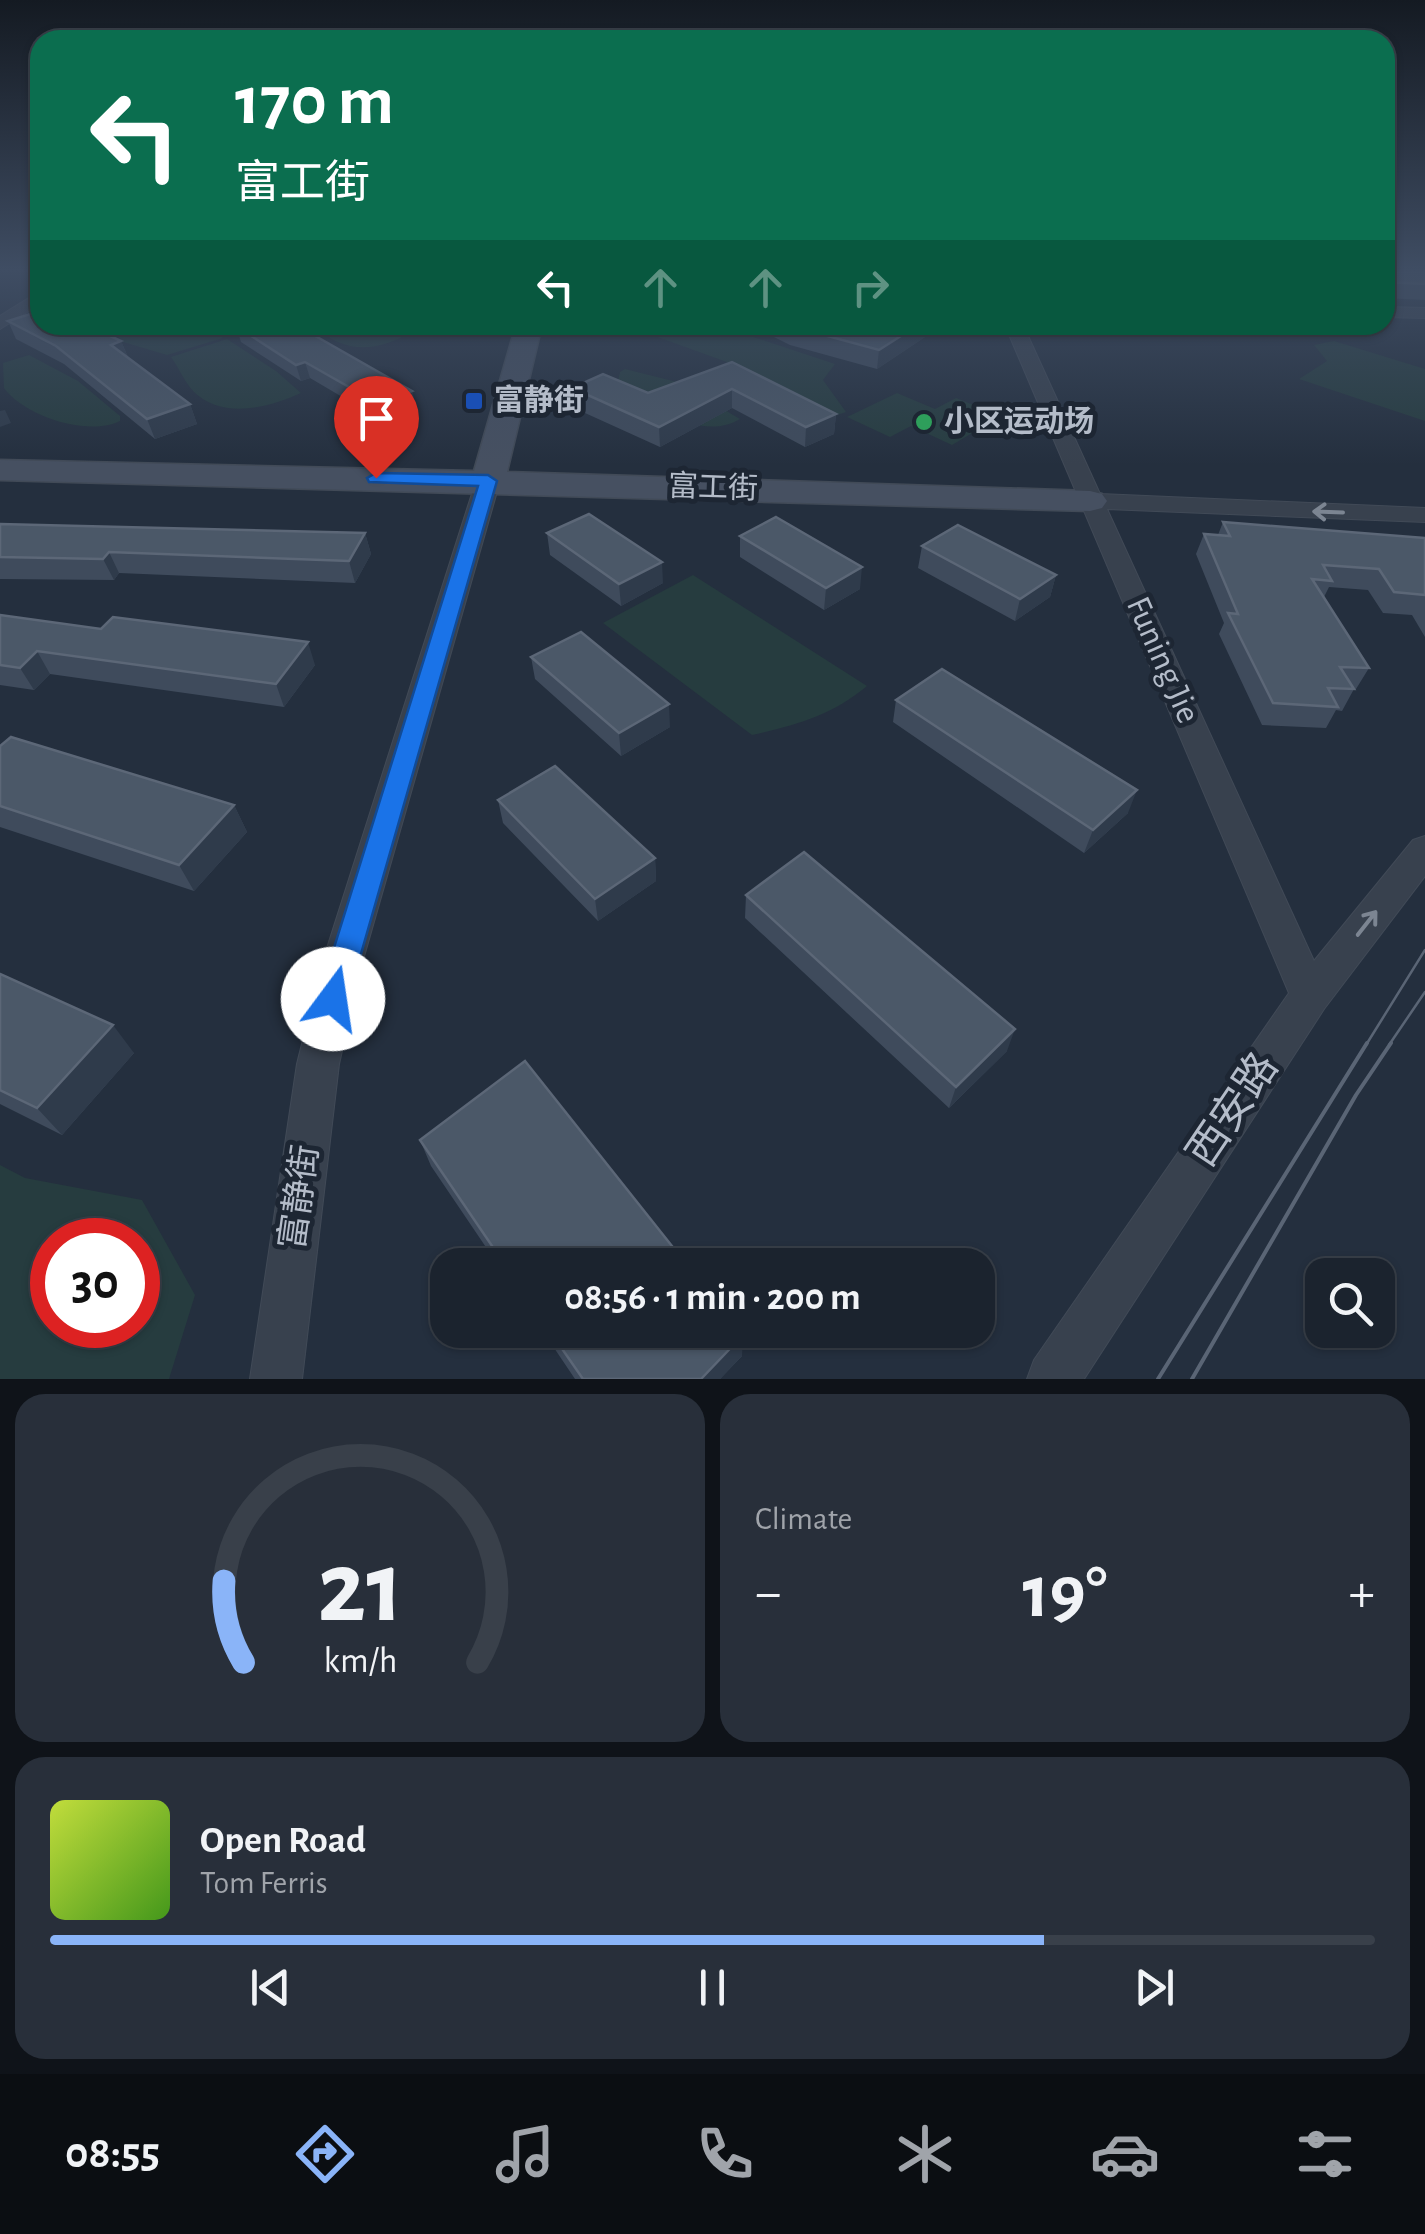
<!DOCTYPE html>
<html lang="en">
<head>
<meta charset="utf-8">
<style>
  body { margin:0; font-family:"Alegreya Sans","Noto Sans SC",sans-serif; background:#282f3a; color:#f1f3f6; height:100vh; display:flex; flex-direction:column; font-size:38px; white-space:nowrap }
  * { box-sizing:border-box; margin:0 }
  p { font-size:32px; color:#a0a4aa }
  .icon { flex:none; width:55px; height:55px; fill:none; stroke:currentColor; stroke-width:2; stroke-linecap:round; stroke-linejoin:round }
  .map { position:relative; height:1379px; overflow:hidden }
  .details { display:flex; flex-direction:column; gap:15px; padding:15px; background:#0f1319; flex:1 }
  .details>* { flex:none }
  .top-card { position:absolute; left:30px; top:30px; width:1365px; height:305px; border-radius:30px; box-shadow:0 2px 8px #0004,0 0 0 2px #39404a; background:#0b6e4f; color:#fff; overflow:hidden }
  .fabs { position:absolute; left:1305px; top:1258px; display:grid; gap:20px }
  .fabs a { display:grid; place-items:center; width:90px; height:90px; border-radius:20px; background:#1b232e; box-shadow:0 2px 8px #0004,0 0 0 2px #39404a; font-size:50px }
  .speed { position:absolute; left:30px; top:1218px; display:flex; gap:20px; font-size:50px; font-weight:700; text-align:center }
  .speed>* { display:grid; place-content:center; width:130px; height:130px; border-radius:50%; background:#1b232e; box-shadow:0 2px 8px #0004,0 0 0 2px #39404a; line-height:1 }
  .speed .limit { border:15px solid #d22; background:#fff; color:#111 }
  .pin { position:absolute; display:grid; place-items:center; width:85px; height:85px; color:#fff; margin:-102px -42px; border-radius:50% 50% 50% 0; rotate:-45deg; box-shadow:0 0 10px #0007 }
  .pin .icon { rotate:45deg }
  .me { position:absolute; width:110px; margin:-55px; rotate:14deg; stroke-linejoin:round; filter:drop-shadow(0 0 8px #0008) }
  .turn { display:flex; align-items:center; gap:35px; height:210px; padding:0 40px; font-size:45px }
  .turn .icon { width:130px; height:130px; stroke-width:2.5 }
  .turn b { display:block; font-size:70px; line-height:85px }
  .lanes { display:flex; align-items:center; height:95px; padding:0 40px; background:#0003; justify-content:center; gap:50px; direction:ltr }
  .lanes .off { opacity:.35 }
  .big { font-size:75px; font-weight:600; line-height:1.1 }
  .details .widget { flex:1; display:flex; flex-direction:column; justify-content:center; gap:15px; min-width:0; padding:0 35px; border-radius:30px; background:#282f3a }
  .details .dial { align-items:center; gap:0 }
  .dial svg { height:260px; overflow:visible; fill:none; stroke:#39404a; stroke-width:7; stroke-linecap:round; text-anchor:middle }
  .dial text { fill:#f1f3f6; stroke:none }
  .song { display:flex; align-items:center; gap:30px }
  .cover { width:120px; height:120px; border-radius:15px; background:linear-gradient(135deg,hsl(70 70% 55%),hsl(100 70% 35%)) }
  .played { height:10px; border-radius:5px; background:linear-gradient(90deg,#8ab4f8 75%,#39404a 75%) }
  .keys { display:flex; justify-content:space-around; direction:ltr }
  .heat { display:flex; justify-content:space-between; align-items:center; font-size:55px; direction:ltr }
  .details .tiles { flex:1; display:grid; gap:15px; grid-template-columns:1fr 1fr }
  .widget:last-child { grid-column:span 2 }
  .trip { position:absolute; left:430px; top:1248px; width:565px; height:100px; border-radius:30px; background:#1b232e; box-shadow:0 2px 8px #0004,0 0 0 2px #39404a; font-weight:600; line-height:100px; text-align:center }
  .dock { display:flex; height:160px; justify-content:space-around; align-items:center; background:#0b0e12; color:#a0a4aa }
  .dock .icon { width:70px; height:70px }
  .dock .current { color:#8ab4f8 }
  .dock b { font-size:45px; color:#f1f3f6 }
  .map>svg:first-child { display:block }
  .green { fill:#263c3f; fill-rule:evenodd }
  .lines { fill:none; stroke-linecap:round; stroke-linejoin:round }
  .street-casing { stroke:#414a57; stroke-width:2 }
  .secondary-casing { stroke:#414a57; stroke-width:3 }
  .street { fill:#38414e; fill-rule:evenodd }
  .secondary { fill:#465061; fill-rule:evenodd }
  .tram-far1 { stroke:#5a6575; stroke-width:2.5 }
  .tram { stroke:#5a6575; stroke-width:4 }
  .wall { fill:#3f4b5c }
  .shaded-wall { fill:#2f3b4b }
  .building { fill:#4b5868; stroke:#5c6777; stroke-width:2.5 }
  .oneway { stroke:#7c8592 }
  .route { fill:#1a73e8; stroke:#114b97; stroke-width:2.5 }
  .transit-dot { fill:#1a4fb4; stroke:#1d2633; stroke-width:4 }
  .leisure-dot { fill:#2e9e5b; stroke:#1d2633; stroke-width:4 }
  .labels { text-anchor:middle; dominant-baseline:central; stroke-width:10; stroke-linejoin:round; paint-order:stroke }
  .far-poi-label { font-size:30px; font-weight:bold; fill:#b4bcc9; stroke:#1d2633; text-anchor:start }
  .far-street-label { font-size:30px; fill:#b4bcc9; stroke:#1d2633 }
  .street-label { font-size:35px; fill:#b4bcc9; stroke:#1d2633 }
  .near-street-label { font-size:42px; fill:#b4bcc9; stroke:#1d2633 }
</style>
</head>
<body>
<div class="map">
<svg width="1425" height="1379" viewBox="0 0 1425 1379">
  <rect width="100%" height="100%" fill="#242f3e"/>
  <!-- green -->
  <path class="green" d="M114 325H206L223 338 167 355 123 342 111 329Z
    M314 325H408L411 332C378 352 343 355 314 325Z
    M624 325H717L835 364 823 380 846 412 834 416 738 366Z
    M227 339 276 371 301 393C268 408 222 420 193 391 184 381 179 368 171 357Z
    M1334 341 1425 369V421L1299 379 1327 361 1314 345Z
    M29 355 78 381 120 416V421C88 437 24 416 4 388L3 363Z
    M625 369 677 382 740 419C700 443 652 404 617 385L620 372Z
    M897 393 935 409 956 398 1001 416 952 445 911 426 890 437 847 417Z
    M693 575 867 686C831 716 796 725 752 735L603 623Z
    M0 1165 25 1178 142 1200 195 1295 169 1379H0ZM52 1240H138V1325H52Z"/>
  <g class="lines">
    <defs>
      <path id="street" d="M40 291V304L0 329V316Z
        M1385 307 1425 308V318L1385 317Z
        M1005 325H1023L1100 494 1425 508V522L1107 509 1314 961 1413 840 1425 836V876L1324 1009 1084 1379H1027L1034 1360 1289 993Z
        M488 474 500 481 361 967 339 1064 302 1379H250L297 1064 321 967 476 481Z"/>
      <path id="secondary" d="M516 325H542L507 472 1090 491 1102 494 1107 501 1102 508 1090 511 0 480V460L474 471Z"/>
    </defs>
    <!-- street casing -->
    <use href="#street" class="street-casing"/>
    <!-- secondary casing -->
    <use href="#secondary" class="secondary-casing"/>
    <!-- street -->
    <use href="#street" class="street"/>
    <!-- secondary -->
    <use href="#secondary" class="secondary"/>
    <!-- tram-far1 -->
    <path class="tram-far1" d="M1366 1045 1425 950
      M1389 1045 1425 992"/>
    <!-- tram -->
    <path class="tram" d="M1158 1379 1367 1043
      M1192 1379 1356 1095 1391 1043"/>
  </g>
  <!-- wall -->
  <path class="wall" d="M1385 272H1425V300L1385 298Z
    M8 321 121 341 128 357 190 404 197 424 155 439 64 364 16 339Z
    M750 325H943L877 369 790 345Z
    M236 326 412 391 416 408 383 421 310 378 301 381 241 342Z
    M732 362 836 414 834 434 805 447 732 408 660 447 574 408 572 388 648 393Z
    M1223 522 1425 538V637L1412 615 1383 613 1368 590 1329 587 1324 597 1369 668 1356 689H1354L1342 711 1336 710 1326 728 1262 725 1219 634 1224 623 1196 554 1204 534 1218 535Z
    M0 524 365 533 371 554 355 583 119 573 114 580 0 579Z
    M547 533 663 583 621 606 550 555Z
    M740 536 860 589 824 610 740 557Z
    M922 546 1056 575 1050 597 1015 621 918 568Z
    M0 615 315 665 284 707 50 674 34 690 0 685Z
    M531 657 670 727 621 756 535 679Z
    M896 700 1128 813 1084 853 893 722Z
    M0 746 234 805 247 832 194 891 0 827Z
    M498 800 655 858 656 881 598 921 503 823Z
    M746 895 1007 1051 949 1108 745 918Z
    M0 974 134 1053 62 1135 0 1104Z
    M420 1140 687 1265H498L431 1166Z
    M542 1330H739L742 1356 720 1379H575Z"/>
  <!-- shaded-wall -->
  <path class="shaded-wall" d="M918 325H943L877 369 879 350Z
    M121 341 129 360 111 345Z
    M305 362 310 378 301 381 296 365Z
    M732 389V408L660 447 659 427Z
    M412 391 416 408 383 421 379 404Z
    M190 404 197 424 155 439 147 419Z
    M5 410 11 423 0 427V411Z
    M836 414 834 434 805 447 806 427Z
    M365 533 371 554 355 583 349 561Z
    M109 552 119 573 114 580 103 559Z
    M662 562 663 583 621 606 619 584Z
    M862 567 860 589 824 610 826 588Z
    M1056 575 1050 597 1015 621 1020 599Z
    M308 642 315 665 284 707 276 684Z
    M37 651 50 674 34 690 20 668Z
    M669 704 670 727 621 756 619 733Z
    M1137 790 1128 813 1084 853 1093 830Z
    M234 805 247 832 194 891 179 865Z
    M655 858 656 881 598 921 595 899Z
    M113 1025 134 1053 62 1135 37 1108Z
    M1015 1029 1007 1051 949 1108 956 1087Z
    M743 1335 742 1356 720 1379H701Z"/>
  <!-- building -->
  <path class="building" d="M1385 272H1425V284L1385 282Z
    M40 311V325H87L121 341 111 345 190 404 147 419 56 346 8 321Z
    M240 325H296L412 391 379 404 305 362 296 365 236 326Z
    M787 325H918L879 350Z
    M732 362 836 414 806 427 732 389 659 427 572 388 603 374 648 393Z
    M589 514 662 562 619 584 547 533Z
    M776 517 862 567 826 588 740 536Z
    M1223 522 1425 538V595L1394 592 1379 569 1323 565 1332 581 1312 579 1369 668 1340 667 1354 689 1328 688 1338 707 1273 703 1228 613 1238 614 1204 534 1230 536Z
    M0 524 365 533 349 561 109 552 103 559 0 557Z
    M958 525 1056 575 1020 599 922 546Z
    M0 615 101 629 113 617 308 642 276 684 37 651 20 668 0 665Z
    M581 632 669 704 619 733 531 657Z
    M942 669 1137 790 1093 830 896 700Z
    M11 737 234 805 179 865 0 806V746Z
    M555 766 655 858 595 899 498 800Z
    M804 852 1015 1029 956 1087 746 895Z
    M0 974 113 1025 37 1108 0 1090Z
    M525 1061 687 1265H505L420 1140Z
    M549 1330H739L743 1335 701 1379H583Z"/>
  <!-- one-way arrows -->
  <defs><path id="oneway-shaft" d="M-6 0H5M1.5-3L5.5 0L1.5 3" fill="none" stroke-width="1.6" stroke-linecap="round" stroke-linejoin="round" transform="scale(2.5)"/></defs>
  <g class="oneway">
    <use href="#oneway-shaft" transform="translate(1328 512) rotate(-178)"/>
    <use href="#oneway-shaft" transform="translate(1367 923) rotate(-52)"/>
  </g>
  <!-- sky -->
  <linearGradient id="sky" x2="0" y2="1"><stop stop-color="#141a22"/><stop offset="0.58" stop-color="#3f4d63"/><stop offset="1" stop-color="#3f4d63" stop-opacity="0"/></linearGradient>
  <rect width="1425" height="465" fill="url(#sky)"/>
  <!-- route -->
  <path class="route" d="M376 473 488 475 497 481 348 999 344 1009 333 1013 322 1009 318 999 478 486 369 482 367 478Z"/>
  <!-- markers -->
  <rect class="transit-dot" x="464" y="391" width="20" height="20" rx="5"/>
  <circle class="leisure-dot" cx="924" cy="422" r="10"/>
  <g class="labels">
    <!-- far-poi labels -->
    <g class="far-poi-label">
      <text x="494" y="401">富静街</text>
      <text x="944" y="422">小区运动场</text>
    </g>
    <!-- far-street labels -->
    <g class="far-street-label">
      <text transform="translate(713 488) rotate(2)">富工街</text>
    </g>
    <!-- street labels -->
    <g class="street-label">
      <text transform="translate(1163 660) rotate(66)">Funing Jie</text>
      <text transform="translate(300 1197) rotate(-82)">富静街</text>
    </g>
    <!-- near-street labels -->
    <g class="near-street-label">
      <text transform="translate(1233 1110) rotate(-56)">西安路</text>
    </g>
  </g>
</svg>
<div class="fabs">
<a><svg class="icon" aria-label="search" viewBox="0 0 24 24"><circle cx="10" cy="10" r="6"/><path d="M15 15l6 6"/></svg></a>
</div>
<div class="speed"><div class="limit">30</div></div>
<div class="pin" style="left:376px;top:478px;background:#d93025"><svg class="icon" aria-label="arrive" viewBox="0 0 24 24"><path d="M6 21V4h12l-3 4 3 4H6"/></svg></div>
<svg class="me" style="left:333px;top:999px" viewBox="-20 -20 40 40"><circle r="19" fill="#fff"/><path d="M0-13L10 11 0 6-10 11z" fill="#1a73e8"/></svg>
<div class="trip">08:56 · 1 min · 200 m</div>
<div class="top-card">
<div class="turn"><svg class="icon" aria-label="left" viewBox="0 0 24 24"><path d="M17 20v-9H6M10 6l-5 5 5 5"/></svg><div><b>170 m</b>富工街</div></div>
<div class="lanes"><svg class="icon" aria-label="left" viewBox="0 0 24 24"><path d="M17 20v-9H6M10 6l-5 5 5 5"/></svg><svg class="icon off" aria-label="ahead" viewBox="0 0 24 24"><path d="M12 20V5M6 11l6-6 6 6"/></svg><svg class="icon off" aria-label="ahead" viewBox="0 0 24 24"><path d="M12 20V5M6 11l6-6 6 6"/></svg><svg class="icon off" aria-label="right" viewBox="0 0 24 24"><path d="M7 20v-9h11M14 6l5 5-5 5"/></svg></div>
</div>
</div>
<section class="details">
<div class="tiles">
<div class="widget dial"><svg viewBox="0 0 100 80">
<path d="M14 69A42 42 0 1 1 86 69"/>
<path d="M14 69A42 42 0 0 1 8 44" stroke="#8ab4f8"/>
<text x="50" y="56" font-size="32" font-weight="700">21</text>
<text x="50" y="72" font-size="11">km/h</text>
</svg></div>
<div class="widget"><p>Climate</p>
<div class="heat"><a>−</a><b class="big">19°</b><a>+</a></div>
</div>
<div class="widget">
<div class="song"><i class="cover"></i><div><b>Open Road</b><p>Tom Ferris</p></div></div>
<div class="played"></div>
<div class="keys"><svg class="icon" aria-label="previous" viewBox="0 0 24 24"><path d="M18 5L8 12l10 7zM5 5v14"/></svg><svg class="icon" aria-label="pause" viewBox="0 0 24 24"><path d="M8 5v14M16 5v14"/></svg><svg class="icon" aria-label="next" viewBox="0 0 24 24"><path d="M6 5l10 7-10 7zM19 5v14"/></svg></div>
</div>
</div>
</section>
<nav class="dock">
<b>08:55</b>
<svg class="icon current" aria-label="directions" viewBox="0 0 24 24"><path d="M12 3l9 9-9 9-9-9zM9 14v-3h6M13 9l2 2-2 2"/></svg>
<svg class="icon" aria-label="music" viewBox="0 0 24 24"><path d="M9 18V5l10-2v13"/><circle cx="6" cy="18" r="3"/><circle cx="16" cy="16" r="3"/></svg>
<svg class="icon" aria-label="phone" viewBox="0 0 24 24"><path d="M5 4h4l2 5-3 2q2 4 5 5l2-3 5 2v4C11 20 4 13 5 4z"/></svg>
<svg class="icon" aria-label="climate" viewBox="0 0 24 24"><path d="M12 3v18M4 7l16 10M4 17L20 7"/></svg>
<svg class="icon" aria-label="car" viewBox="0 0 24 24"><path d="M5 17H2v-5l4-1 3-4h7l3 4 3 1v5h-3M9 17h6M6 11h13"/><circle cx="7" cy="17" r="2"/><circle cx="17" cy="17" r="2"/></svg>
<svg class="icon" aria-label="filters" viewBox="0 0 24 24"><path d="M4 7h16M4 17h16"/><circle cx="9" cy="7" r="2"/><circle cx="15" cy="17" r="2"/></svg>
</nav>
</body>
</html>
